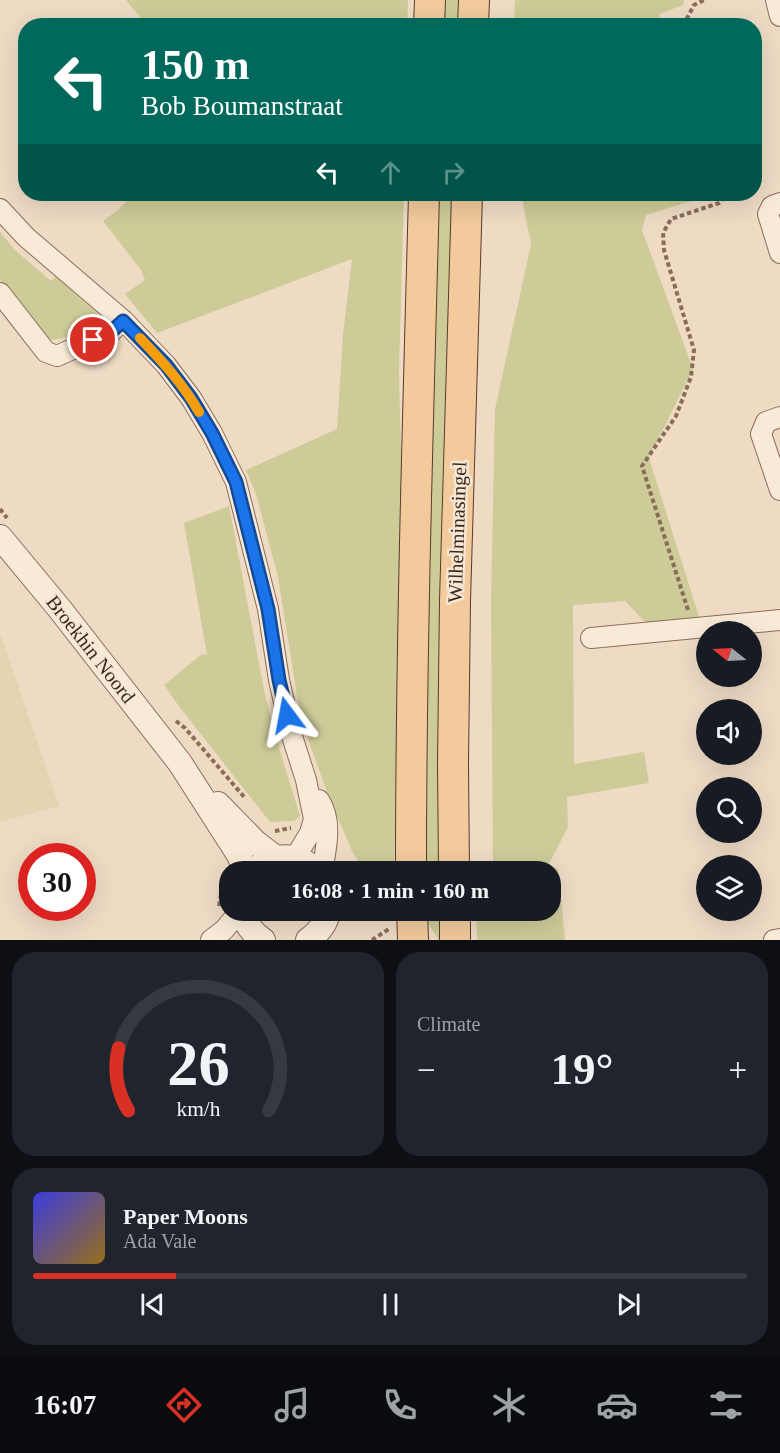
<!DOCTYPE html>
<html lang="en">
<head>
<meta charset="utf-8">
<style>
  body { margin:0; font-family:"Times New Roman",serif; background:#20242c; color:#f1f3f6; height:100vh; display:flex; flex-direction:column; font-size:22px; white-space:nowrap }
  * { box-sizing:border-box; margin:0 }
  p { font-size:20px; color:#9ea1a6 }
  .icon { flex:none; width:33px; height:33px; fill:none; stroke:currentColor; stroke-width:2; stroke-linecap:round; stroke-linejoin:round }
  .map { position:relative; height:940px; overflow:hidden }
  .sheet { display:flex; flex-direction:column; gap:12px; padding:12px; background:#0d0f14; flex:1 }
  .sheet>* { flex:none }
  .top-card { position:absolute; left:18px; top:18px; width:744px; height:183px; border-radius:24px; box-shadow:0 6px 24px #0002; background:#00695c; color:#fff; overflow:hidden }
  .needle { width:39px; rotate:288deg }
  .controls { position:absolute; left:696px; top:621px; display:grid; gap:12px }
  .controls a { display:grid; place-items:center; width:66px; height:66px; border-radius:50%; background:#171b24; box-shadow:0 6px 24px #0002; font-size:30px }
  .speed { position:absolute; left:18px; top:843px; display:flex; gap:12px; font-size:30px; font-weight:700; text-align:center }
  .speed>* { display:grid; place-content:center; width:78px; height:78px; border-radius:50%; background:#171b24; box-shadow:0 6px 24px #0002; line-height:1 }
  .speed .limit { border:9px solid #d22; background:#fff; color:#111 }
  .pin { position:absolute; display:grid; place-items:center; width:51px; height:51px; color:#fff; margin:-26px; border:3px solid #fff; border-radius:50%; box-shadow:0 2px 6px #0007 }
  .me { position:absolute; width:66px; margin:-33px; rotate:347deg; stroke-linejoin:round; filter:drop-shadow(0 0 4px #0008) }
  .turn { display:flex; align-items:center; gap:21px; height:126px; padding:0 24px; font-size:27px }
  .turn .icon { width:78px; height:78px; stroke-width:2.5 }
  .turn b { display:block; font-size:42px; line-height:51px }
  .lanes { display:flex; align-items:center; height:57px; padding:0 24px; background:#0003; justify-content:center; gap:30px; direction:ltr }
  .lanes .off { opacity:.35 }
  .big { font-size:45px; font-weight:800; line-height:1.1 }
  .sheet .widget { flex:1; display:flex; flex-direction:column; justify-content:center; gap:9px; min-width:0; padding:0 21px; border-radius:24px; background:#20242c }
  .sheet .dial { align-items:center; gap:0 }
  .dial svg { height:156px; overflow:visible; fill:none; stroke:#363941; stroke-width:7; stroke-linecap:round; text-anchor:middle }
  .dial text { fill:#f1f3f6; stroke:none }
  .song { display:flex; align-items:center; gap:18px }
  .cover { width:72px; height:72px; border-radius:9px; background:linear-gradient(135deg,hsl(240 70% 55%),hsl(40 70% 35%)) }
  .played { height:6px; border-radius:3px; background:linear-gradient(90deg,#d93025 20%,#363941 20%) }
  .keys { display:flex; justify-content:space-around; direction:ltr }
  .heat { display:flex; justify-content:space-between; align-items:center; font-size:33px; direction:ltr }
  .sheet .tiles { flex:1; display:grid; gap:12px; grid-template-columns:1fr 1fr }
  .widget:last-child { grid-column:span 2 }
  .trip { position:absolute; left:219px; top:861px; width:342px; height:60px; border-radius:24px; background:#171b24; box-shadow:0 6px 24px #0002; font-weight:800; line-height:60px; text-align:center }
  .menu { display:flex; height:96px; justify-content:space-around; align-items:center; background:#090b0e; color:#9ea1a6 }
  .menu .icon { width:42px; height:42px }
  .menu .selected { color:#d93025 }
  .menu b { font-size:27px; color:#f1f3f6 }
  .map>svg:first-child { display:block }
  .farmland { fill:#e5d4b1 }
  .green { fill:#cdcb98 }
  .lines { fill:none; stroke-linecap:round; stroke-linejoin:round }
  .minor-casing { stroke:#8a6c5a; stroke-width:22 }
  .tertiary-casing { stroke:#8a6c5a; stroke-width:26 }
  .primary-casing { stroke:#583b2e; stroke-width:32 }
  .path { stroke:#8a6c5a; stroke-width:4; stroke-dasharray:4.5 3; stroke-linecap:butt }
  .minor { stroke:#f9ead8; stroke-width:20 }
  .tertiary { stroke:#f9ead8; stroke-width:24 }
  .primary { stroke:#f2ca9c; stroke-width:30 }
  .route-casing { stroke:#114b97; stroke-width:15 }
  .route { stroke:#1a73e8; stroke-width:10 }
  .slow { stroke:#f59e0b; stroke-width:10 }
  .labels { text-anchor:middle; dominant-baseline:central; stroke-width:5; stroke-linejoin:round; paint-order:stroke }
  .street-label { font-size:20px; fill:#3a271e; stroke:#f6e7d4 }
</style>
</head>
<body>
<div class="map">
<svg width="780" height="940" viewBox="0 0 780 940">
  <rect width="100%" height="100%" fill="#efdbc4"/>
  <!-- farmland -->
  <path class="farmland" d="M0 632 59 806 0 822Z"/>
  <!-- green -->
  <path class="green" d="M126 0H408L407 25H146Z
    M439 0H458V25L439 26Z
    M515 0H684L683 5 659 14 661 25 514 26Z
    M133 194H404L399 371 403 533 394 871H364L352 851 328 795 309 742 297 696 278 577 256 494 246 470 337 429 343 335 352 259 157 333 125 294 145 280 141 270 103 221 118 210Z
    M434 194H453L442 871 424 872Z
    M521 194H707L708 196 646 215 642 230 693 369 649 458 700 620 648 625 625 601 573 605 574 764 644 752 649 783 567 797 568 827 549 864 558 869 565 940H477L476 915 482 911 550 910V872L493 871 491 603 495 409 531 244Z
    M0 232 15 250 51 281 56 277 104 319C90 326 61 343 47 339L0 280Z
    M229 506 265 695 281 754 300 816 294 821 270 822 181 709 164 685 202 654 207 655 184 523Z
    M424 911H442V940H439L424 917Z"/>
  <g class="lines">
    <defs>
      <path id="minor" d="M776 0 780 16
        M780 203 772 206 768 214 780 253
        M0 209 26 237 123 320 166 365 191 398 212 433 236 482 268 609 279 680 291 733 306 780 314 819 310 833 295 858
        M0 293 46 352 57 356 111 332 123 320
        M780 417 766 422 761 434 780 490
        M591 638 780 620
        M319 800C333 821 326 848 322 872
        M211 940 224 930 241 910
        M774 940 780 939"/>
      <path id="tertiary" d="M0 537 59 608 180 763 239 855 246 872
        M218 804 255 842 276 858
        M263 863C282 853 303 856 318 872
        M242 910C245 923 252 933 263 940
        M308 940C319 933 326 923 329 910"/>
      <path id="primary" d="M429 26 430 0
        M473 26 474 0
        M411 872C411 645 418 419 424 194
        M454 872 453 765 455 601 467 194
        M412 910 413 940
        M455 910V940"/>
    </defs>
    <!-- minor casing -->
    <use href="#minor" class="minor-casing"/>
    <!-- tertiary casing -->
    <use href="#tertiary" class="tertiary-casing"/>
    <!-- primary casing -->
    <use href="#primary" class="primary-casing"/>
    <!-- path -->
    <path class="path" d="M683 26 694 5 704 0
      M0 509 7 518
      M688 610 642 466 676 416 691 377 694 350 664 250 663 233 671 219 719 203 725 197 724 194
      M176 721 185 728 245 798
      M275 831 291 828
      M343 862 350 872
      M219 906 222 888 226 878
      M380 910 388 922
      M372 940 389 929"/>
    <!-- minor -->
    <use href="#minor" class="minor"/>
    <!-- tertiary -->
    <use href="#tertiary" class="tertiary"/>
    <!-- primary -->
    <use href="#primary" class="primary"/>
  </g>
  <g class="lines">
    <defs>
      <path id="route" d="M93 340 111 332 123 321 166 365 191 398 212 433 236 482 268 609 279 680 287 715"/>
    </defs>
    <!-- route casing -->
    <use href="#route" class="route-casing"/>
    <!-- route -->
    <use href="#route" class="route"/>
    <!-- slow -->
    <path class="slow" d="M140 338C162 361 183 384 199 412"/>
  </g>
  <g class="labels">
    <!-- street labels -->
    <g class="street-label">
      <text transform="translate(457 532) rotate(-88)">Wilhelminasingel</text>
      <text transform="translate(91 649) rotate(52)">Broekhin Noord</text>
    </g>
  </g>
</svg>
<div class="controls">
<a><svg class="needle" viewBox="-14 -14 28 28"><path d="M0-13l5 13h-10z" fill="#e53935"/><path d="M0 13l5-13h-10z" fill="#9ea1a6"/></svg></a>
<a><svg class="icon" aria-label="sound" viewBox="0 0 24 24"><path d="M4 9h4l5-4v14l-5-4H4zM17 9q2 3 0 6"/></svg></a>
<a><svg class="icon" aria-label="search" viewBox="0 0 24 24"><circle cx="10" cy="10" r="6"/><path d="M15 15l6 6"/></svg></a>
<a><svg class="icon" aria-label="layers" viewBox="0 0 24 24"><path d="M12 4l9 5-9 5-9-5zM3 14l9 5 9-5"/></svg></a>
</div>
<div class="speed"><div class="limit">30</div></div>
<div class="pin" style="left:93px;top:340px;background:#d93025"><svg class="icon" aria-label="arrive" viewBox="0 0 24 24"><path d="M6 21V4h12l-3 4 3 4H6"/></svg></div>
<svg class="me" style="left:287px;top:715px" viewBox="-20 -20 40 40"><path d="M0-17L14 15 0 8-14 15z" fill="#1a73e8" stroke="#fff" stroke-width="4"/></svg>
<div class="trip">16:08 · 1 min · 160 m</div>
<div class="top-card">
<div class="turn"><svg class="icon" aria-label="left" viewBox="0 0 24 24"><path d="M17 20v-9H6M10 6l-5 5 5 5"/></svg><div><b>150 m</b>Bob Boumanstraat</div></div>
<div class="lanes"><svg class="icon" aria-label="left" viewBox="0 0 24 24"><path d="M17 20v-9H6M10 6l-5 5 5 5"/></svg><svg class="icon off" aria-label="ahead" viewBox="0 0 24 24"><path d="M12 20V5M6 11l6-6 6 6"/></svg><svg class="icon off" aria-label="right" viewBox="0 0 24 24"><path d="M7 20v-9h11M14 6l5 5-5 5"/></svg></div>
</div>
</div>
<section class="sheet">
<div class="tiles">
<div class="widget dial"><svg viewBox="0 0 100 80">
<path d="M14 69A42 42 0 1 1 86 69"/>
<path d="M14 69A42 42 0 0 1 9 37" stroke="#d93025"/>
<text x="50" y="56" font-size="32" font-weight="700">26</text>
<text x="50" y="72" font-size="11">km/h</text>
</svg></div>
<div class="widget"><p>Climate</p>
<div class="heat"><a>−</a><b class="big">19°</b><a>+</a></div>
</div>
<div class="widget">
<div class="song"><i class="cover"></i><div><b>Paper Moons</b><p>Ada Vale</p></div></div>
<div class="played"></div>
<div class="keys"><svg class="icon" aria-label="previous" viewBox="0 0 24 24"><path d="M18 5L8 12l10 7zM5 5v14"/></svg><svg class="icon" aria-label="pause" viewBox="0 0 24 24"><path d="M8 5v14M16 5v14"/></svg><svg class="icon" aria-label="next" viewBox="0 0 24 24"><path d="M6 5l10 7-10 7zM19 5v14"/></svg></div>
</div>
</div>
</section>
<nav class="menu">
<b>16:07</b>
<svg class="icon selected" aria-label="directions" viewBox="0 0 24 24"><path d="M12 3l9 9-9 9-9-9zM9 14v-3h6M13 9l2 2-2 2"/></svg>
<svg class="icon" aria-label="music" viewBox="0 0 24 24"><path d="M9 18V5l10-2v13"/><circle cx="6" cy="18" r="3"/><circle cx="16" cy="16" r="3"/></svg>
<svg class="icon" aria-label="phone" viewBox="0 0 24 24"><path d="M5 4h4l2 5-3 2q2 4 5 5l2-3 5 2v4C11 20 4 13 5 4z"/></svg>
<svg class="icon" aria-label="climate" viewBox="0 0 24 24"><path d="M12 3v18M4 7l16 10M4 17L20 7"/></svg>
<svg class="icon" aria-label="car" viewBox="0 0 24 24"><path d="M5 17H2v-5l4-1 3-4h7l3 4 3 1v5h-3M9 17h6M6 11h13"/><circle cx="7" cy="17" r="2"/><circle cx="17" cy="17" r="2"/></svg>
<svg class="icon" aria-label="filters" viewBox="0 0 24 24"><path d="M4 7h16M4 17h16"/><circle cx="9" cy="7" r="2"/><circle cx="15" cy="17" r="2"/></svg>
</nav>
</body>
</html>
